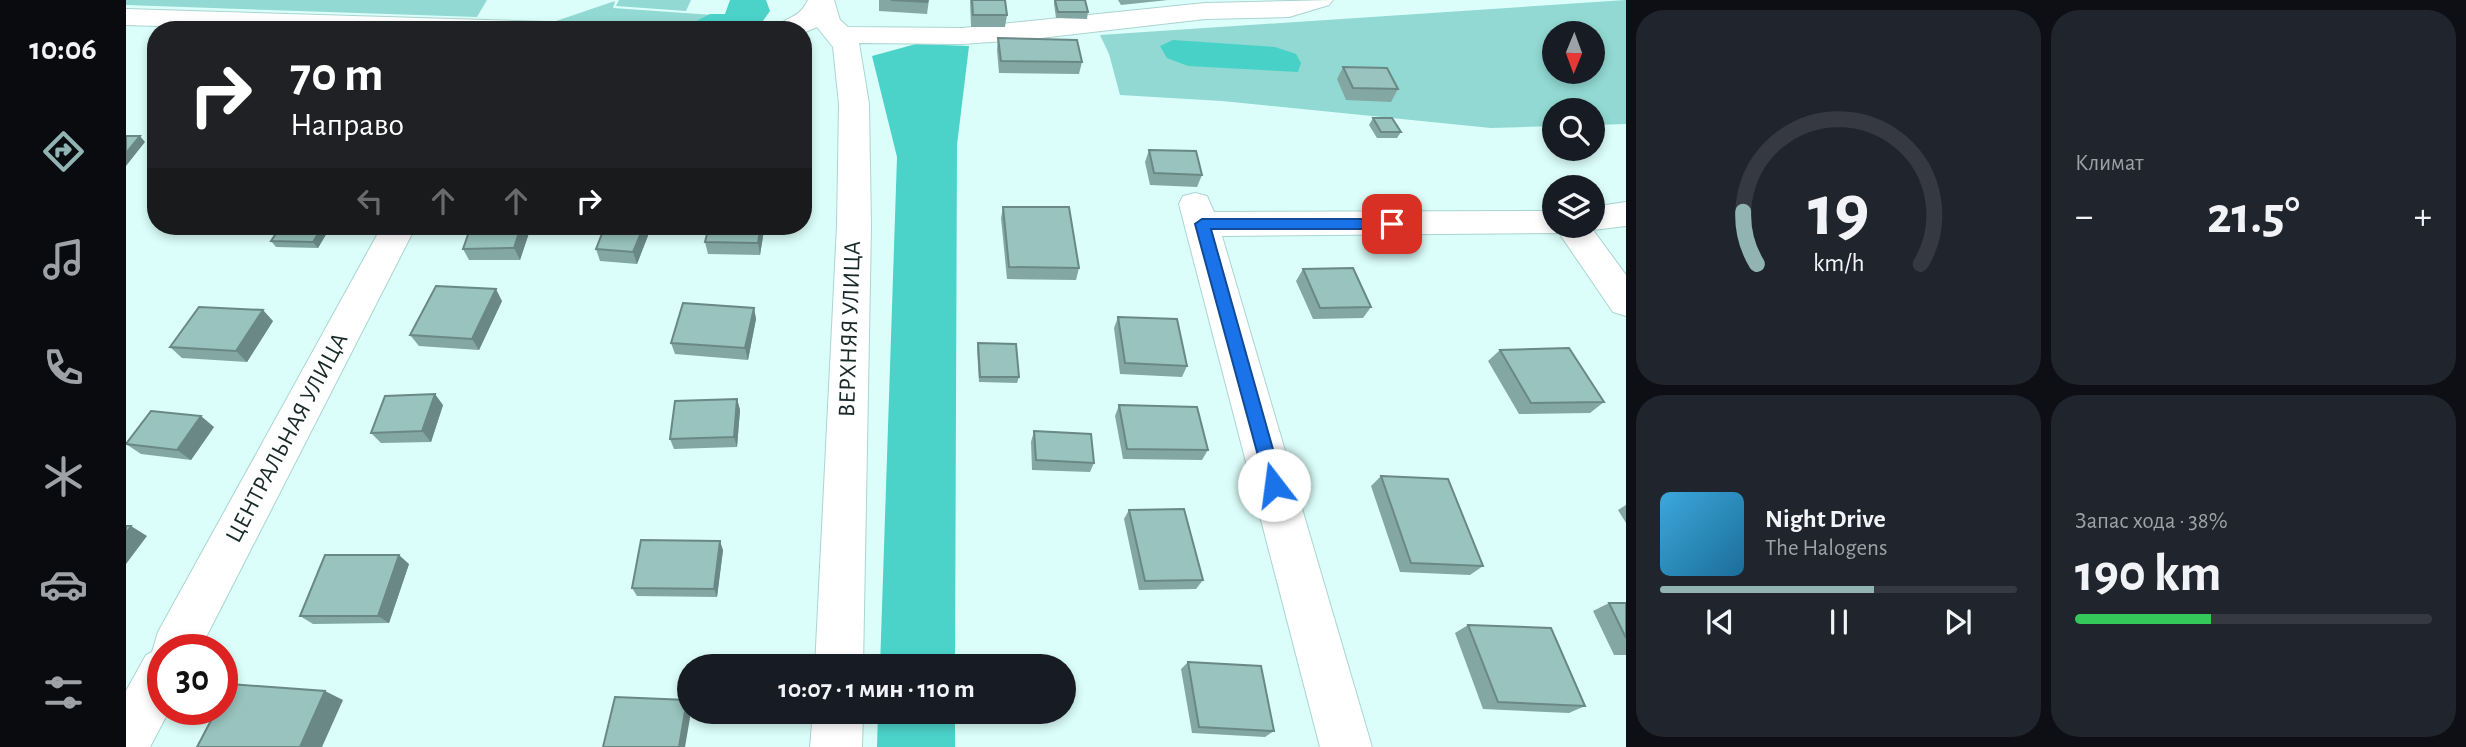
<!DOCTYPE html>
<html lang="ru">
<head>
<meta charset="utf-8">
<style>
  body { margin:0; font-family:"Alegreya Sans",sans-serif; background:#20242c; color:#f1f3f6; height:100vh; display:flex; flex-direction:column; font-size:26px; white-space:nowrap }
  * { box-sizing:border-box; margin:0 }
  p { font-size:23px; color:#9ea1a6 }
  .icon { flex:none; width:38px; height:38px; fill:none; stroke:currentColor; stroke-width:2; stroke-linecap:round; stroke-linejoin:round }
  .map { position:relative; flex:1; overflow:hidden }
  .panel { display:flex; flex-direction:column; gap:10px; padding:10px; background:#0d0f14; width:840px }
  .panel>* { flex:none }
  .guide { position:absolute; left:21px; top:21px; width:665px; height:214px; border-radius:28px; box-shadow:0 4px 10px #0003; background:#202124; color:#fff; overflow:hidden }
  .needle { width:46px; rotate:181deg }
  .fabs { position:absolute; left:1416px; top:21px; display:grid; gap:14px }
  .fabs a { display:grid; place-items:center; width:63px; height:63px; border-radius:50%; background:#171b24; box-shadow:0 4px 10px #0003; font-size:35px }
  .speed { position:absolute; left:21px; top:634px; display:flex; gap:14px; font-size:35px; font-weight:700; text-align:center }
  .speed>* { display:grid; place-content:center; width:91px; height:91px; border-radius:50%; background:#171b24; box-shadow:0 4px 10px #0003; line-height:1 }
  .speed .limit { border:10px solid #d22; background:#fff; color:#111 }
  .pin { position:absolute; display:grid; place-items:center; width:60px; height:60px; color:#fff; margin:-30px; border-radius:14px; box-shadow:0 4px 10px #0006 }
  .me { position:absolute; width:77px; margin:-38px; rotate:345deg; stroke-linejoin:round; filter:drop-shadow(0 0 5px #0008) }
  .turn { display:flex; align-items:center; gap:24px; height:147px; padding:0 28px; font-size:32px }
  .turn .icon { width:91px; height:91px; stroke-width:2.5 }
  .turn b { display:block; font-size:49px; line-height:60px }
  .lanes { display:flex; align-items:center; height:66px; padding:0 28px; background:#0003; justify-content:center; gap:35px; direction:ltr }
  .lanes .off { opacity:.35 }
  .big { font-size:52px; font-weight:700; line-height:1.1 }
  .panel .widget { flex:1; display:flex; flex-direction:column; justify-content:center; gap:10px; min-width:0; padding:0 24px; border-radius:28px; background:#20242c }
  .panel .dial { align-items:center; gap:0 }
  .dial svg { height:182px; overflow:visible; fill:none; stroke:#363941; stroke-width:7; stroke-linecap:round; text-anchor:middle }
  .dial text { fill:#f1f3f6; stroke:none }
  .song { display:flex; align-items:center; gap:21px }
  .cover { width:84px; height:84px; border-radius:10px; background:linear-gradient(135deg,hsl(200 70% 55%),hsl(200 70% 35%)) }
  .played { height:7px; border-radius:4px; background:linear-gradient(90deg,#91b4b3 60%,#363941 60%) }
  .keys { display:flex; justify-content:space-around; direction:ltr }
  .heat { display:flex; justify-content:space-between; align-items:center; font-size:38px; direction:ltr }
  .charge { height:10px; border-radius:5px; background:linear-gradient(90deg,#34c759 38%,#363941 0) }
  .panel .tiles { flex:1; display:grid; gap:10px; grid-template-columns:repeat(2,1fr) }
  .trip { position:absolute; left:551px; top:654px; width:399px; height:70px; border-radius:35px; background:#171b24; box-shadow:0 4px 10px #0003; font-weight:700; line-height:70px; text-align:center }
  main { display:flex; flex:1; min-height:0 }
  .menu { display:flex; flex-direction:column; width:126px; justify-content:space-around; align-items:center; background:#090b0e; color:#9ea1a6 }
  .menu .icon { width:49px; height:49px }
  .menu .active { color:#91b4b3 }
  .menu b { font-size:32px; color:#f1f3f6 }
  .map>svg:first-child { display:block }
  .green { fill:#91d9d2; fill-rule:evenodd }
  .forest { fill:#4bd3c9 }
  .water { fill:#48d1c6 }
  .lines { fill:none; stroke-linecap:round; stroke-linejoin:round }
  .minor-casing { stroke:#aad5d0; stroke-width:2 }
  .minor { fill:#fff; fill-rule:evenodd }
  .wall { fill:#83a8a3 }
  .shaded-wall { fill:#6a8885 }
  .building { fill:#98c3be; stroke:#6a8885; stroke-width:2 }
  .route { fill:#1a73e8; stroke:#114b97; stroke-width:2 }
  .labels { text-anchor:middle; dominant-baseline:central; stroke-width:6; stroke-linejoin:round; paint-order:stroke }
  .street-label { font-size:24px; fill:#182927; stroke:#fff }
</style>
</head>
<body>
<main>
<nav class="menu">
<b>10:06</b>
<svg class="icon active" aria-label="directions" viewBox="0 0 24 24"><path d="M12 3l9 9-9 9-9-9zM9 14v-3h6M13 9l2 2-2 2"/></svg>
<svg class="icon" aria-label="music" viewBox="0 0 24 24"><path d="M9 18V5l10-2v13"/><circle cx="6" cy="18" r="3"/><circle cx="16" cy="16" r="3"/></svg>
<svg class="icon" aria-label="phone" viewBox="0 0 24 24"><path d="M5 4h4l2 5-3 2q2 4 5 5l2-3 5 2v4C11 20 4 13 5 4z"/></svg>
<svg class="icon" aria-label="climate" viewBox="0 0 24 24"><path d="M12 3v18M4 7l16 10M4 17L20 7"/></svg>
<svg class="icon" aria-label="car" viewBox="0 0 24 24"><path d="M5 17H2v-5l4-1 3-4h7l3 4 3 1v5h-3M9 17h6M6 11h13"/><circle cx="7" cy="17" r="2"/><circle cx="17" cy="17" r="2"/></svg>
<svg class="icon" aria-label="filters" viewBox="0 0 24 24"><path d="M4 7h16M4 17h16"/><circle cx="9" cy="7" r="2"/><circle cx="15" cy="17" r="2"/></svg>
</nav>
<div class="map">
<svg width="1500" height="747" viewBox="0 0 1500 747">
  <rect width="100%" height="100%" fill="#dbfefa"/>
  <!-- green -->
  <path class="green" d="M0 0H361L351 17 0 5Z
    M493 0H565L560 11 490 6Z
    M1500 0V124L1467 125 1466 110H1428V126L1365 128 1096 101 994 95 983 54 974 35ZM1428 33H1466V72H1428Z
    M489 1 487 8 587 15 564 26 430 21Z"/>
  <!-- forest -->
  <path class="forest" d="M604 0H640L644 11 634 25C609 30 584 30 559 27L584 14H599Z
    M790 44 843 46 831 145 829 667H754L771 157 746 56Z
    M752 712H829V747H751Z"/>
  <!-- water -->
  <path class="water" d="M1047 40 1149 47 1170 54 1175 63 1172 72 1062 66 1041 58 1034 46Z"/>
  <g class="lines">
    <defs>
      <path id="minor" d="M682 0H708L714 20 722 27 837 28 1079 3 1207 0 1203 5 1163 17 1079 19 906 39 837 44 733 43 743 104 745 226 737 667H689L711 226 713 104 707 47 691 27 677 33V30H649C660 14 671 22 682 0Z
        M0 9 421 22 431 24 434 30H154L0 25Z
        M1069 193 1081 196 1088 212 1428 211V226H1466V207L1500 202V226L1467 230 1500 275V316L1487 312 1433 233 1096 236 1246 747H1194L1053 204 1057 196Z
        M256 226H290L74 649H37V709H44L24 747H0V691L20 655 26 652 32 632Z
        M687 712H737L736 747H684Z"/>
    </defs>
    <!-- minor casing -->
    <use href="#minor" class="minor-casing"/>
    <!-- minor -->
    <use href="#minor" class="minor"/>
  </g>
  <!-- wall -->
  <path class="wall" d="M753 0H803L801 14 753 11Z
    M844 0H879L881 15 879 27H845Z
    M928 0H959L962 12 961 19 930 18 928 4Z
    M992 0H1042L995 5Z
    M872 38 956 62 953 74 873 73 871 50Z
    M1217 67 1272 89 1265 102 1220 100 1211 79Z
    M1247 118 1275 132 1271 138H1251L1243 125Z
    M1023 150 1076 175 1071 187 1024 185 1019 162Z
    M877 207 953 268 950 280 881 279 875 218Z
    M205 226 192 248 150 247 145 241Z
    M479 226H521L523 233 511 264 474 261 470 249Z
    M404 230 394 260H343L337 249Z
    M638 230 634 255 582 254 579 242Z
    M1177 269 1245 307 1237 318 1187 319 1170 281Z
    M376 301 353 350 293 346 284 335Z
    M628 308 630 319 622 360 549 354 545 343Z
    M992 317 1061 366 1056 377 994 374 988 328Z
    M147 321 121 362 56 358 44 347Z
    M852 343 893 377 891 383 853 382 851 349Z
    M1374 350 1478 402 1464 413 1393 414 1362 361Z
    M611 399 614 410 611 447 548 449 544 439Z
    M317 405 305 442 255 443 245 433Z
    M993 405 1082 450 1076 460 997 459 989 416Z
    M88 427 65 460 15 454 0 444Z
    M908 431 968 463 964 472 906 470 905 442Z
    M1255 476 1357 566 1344 575 1274 572 1245 486Z
    M1500 505V523L1492 510Z
    M1003 510 1077 580 1070 589 1013 590 998 519Z
    M597 550 591 597 511 596 506 588Z
    M283 564 263 623 187 624 174 616Z
    M1483 603H1500V655H1488L1467 611Z
    M1342 625 1459 706 1443 713 1357 709 1329 633Z
    M1062 662 1148 731 1139 737 1066 733 1055 669Z"/>
  <!-- shaded-wall -->
  <path class="shaded-wall" d="M14 136 19 142 0 166V153Z
    M197 226H205L192 248 187 242Z
    M395 226H402L404 230 394 260 388 248Z
    M518 226H521L523 233 511 264 507 252Z
    M635 226H638V230L634 255 632 243Z
    M370 289 376 301 353 350 346 339Z
    M628 308 630 319 622 360 619 348Z
    M137 310 147 321 121 362 110 351Z
    M309 394 317 405 305 442 296 431Z
    M611 399 614 410 611 447 608 437Z
    M75 416 88 427 65 460 51 450Z
    M5 526 21 536 0 564V534Z
    M594 541 597 550 591 597 588 589Z
    M273 555 283 564 263 623 252 616Z
    M199 691 217 700 196 747H174Z
    M561 700 564 704V712H565L559 747H553Z"/>
  <!-- building -->
  <path class="building" d="M765 0H802L801 2Z
    M846 0H879L881 15H847Z
    M929 0H959L962 12H932Z
    M872 38 951 40 956 62 875 61Z
    M1217 67 1261 68 1272 89 1227 88Z
    M1247 118H1266L1275 132H1255Z
    M0 136H14L0 153Z
    M1023 150 1070 151 1076 175 1028 173Z
    M877 207H943L953 268 883 267Z
    M155 226H197L187 242 145 241Z
    M345 226H395L388 248 337 249Z
    M479 226H518L507 252 470 249Z
    M583 226H635L632 243 579 242Z
    M1227 268 1245 307 1194 308 1177 269Z
    M310 286 370 289 346 339 284 335Z
    M557 303 628 308 619 348 545 343Z
    M73 307 137 310 110 351 44 347Z
    M992 317 1051 319 1061 366 999 363Z
    M852 343 890 344 893 377H854Z
    M1443 348 1478 402 1405 403 1374 350Z
    M309 394 296 431 245 433 259 396Z
    M611 399 608 437 544 439 549 401Z
    M993 405 1071 407 1082 450 1001 449Z
    M25 411 75 416 51 450 0 444Z
    M908 431 965 434 968 463 910 460Z
    M1255 476 1322 479 1357 566 1285 563Z
    M1058 509 1077 580 1019 581 1003 510Z
    M0 526H5L0 534Z
    M515 540 594 541 588 589 506 588Z
    M199 555H273L252 616H174Z
    M1483 603H1500V638Z
    M1342 625 1425 628 1459 706 1372 702Z
    M1062 662 1135 666 1148 731 1073 727Z
    M104 684 199 691 174 747H71L91 709H96V698Z
    M489 697 561 700 553 747H477Z"/>
  <!-- route -->
  <path class="route" d="M1076 219H1266L1273 224 1266 229H1085L1157 485 1155 491 1148 493 1142 491 1140 485 1069 224Z"/>
  <g class="labels">
    <!-- street labels -->
    <g class="street-label">
      <text transform="translate(724 329) rotate(-88)">ВЕРХНЯЯ УЛИЦА</text>
      <text transform="translate(161 438) rotate(-62)">ЦЕНТРАЛЬНАЯ УЛИЦА</text>
    </g>
  </g>
</svg>
<div class="fabs">
<a><svg class="needle" viewBox="-14 -14 28 28"><path d="M0-13l5 13h-10z" fill="#e53935"/><path d="M0 13l5-13h-10z" fill="#9ea1a6"/></svg></a>
<a><svg class="icon" aria-label="search" viewBox="0 0 24 24"><circle cx="10" cy="10" r="6"/><path d="M15 15l6 6"/></svg></a>
<a><svg class="icon" aria-label="layers" viewBox="0 0 24 24"><path d="M12 4l9 5-9 5-9-5zM3 14l9 5 9-5"/></svg></a>
</div>
<div class="speed"><div class="limit">30</div></div>
<div class="pin" style="left:1266px;top:224px;background:#d93025"><svg class="icon" aria-label="arrive" viewBox="0 0 24 24"><path d="M6 21V4h12l-3 4 3 4H6"/></svg></div>
<svg class="me" style="left:1148px;top:485px" viewBox="-20 -20 40 40"><circle r="19" fill="#fff"/><path d="M0-13L10 11 0 6-10 11z" fill="#1a73e8"/></svg>
<div class="trip">10:07 · 1 мин · 110 m</div>
<div class="guide">
<div class="turn"><svg class="icon" aria-label="right" viewBox="0 0 24 24"><path d="M7 20v-9h11M14 6l5 5-5 5"/></svg><div><b>70 m</b>Направо</div></div>
<div class="lanes"><svg class="icon off" aria-label="left" viewBox="0 0 24 24"><path d="M17 20v-9H6M10 6l-5 5 5 5"/></svg><svg class="icon off" aria-label="ahead" viewBox="0 0 24 24"><path d="M12 20V5M6 11l6-6 6 6"/></svg><svg class="icon off" aria-label="ahead" viewBox="0 0 24 24"><path d="M12 20V5M6 11l6-6 6 6"/></svg><svg class="icon" aria-label="right" viewBox="0 0 24 24"><path d="M7 20v-9h11M14 6l5 5-5 5"/></svg></div>
</div>
</div>
<section class="panel">
<div class="tiles">
<div class="widget dial"><svg viewBox="0 0 100 80">
<path d="M14 69A42 42 0 1 1 86 69"/>
<path d="M14 69A42 42 0 0 1 8 46" stroke="#91b4b3"/>
<text x="50" y="56" font-size="32" font-weight="700">19</text>
<text x="50" y="72" font-size="11">km/h</text>
</svg></div>
<div class="widget"><p>Климат</p>
<div class="heat"><a>−</a><b class="big">21.5°</b><a>+</a></div>
</div>
<div class="widget">
<div class="song"><i class="cover"></i><div><b>Night Drive</b><p>The Halogens</p></div></div>
<div class="played"></div>
<div class="keys"><svg class="icon" aria-label="previous" viewBox="0 0 24 24"><path d="M18 5L8 12l10 7zM5 5v14"/></svg><svg class="icon" aria-label="pause" viewBox="0 0 24 24"><path d="M8 5v14M16 5v14"/></svg><svg class="icon" aria-label="next" viewBox="0 0 24 24"><path d="M6 5l10 7-10 7zM19 5v14"/></svg></div>
</div>
<div class="widget"><p>Запас хода · 38%</p><b class="big">190 km</b><div class="charge"></div></div>
</div>
</section>
</main>
</body>
</html>
